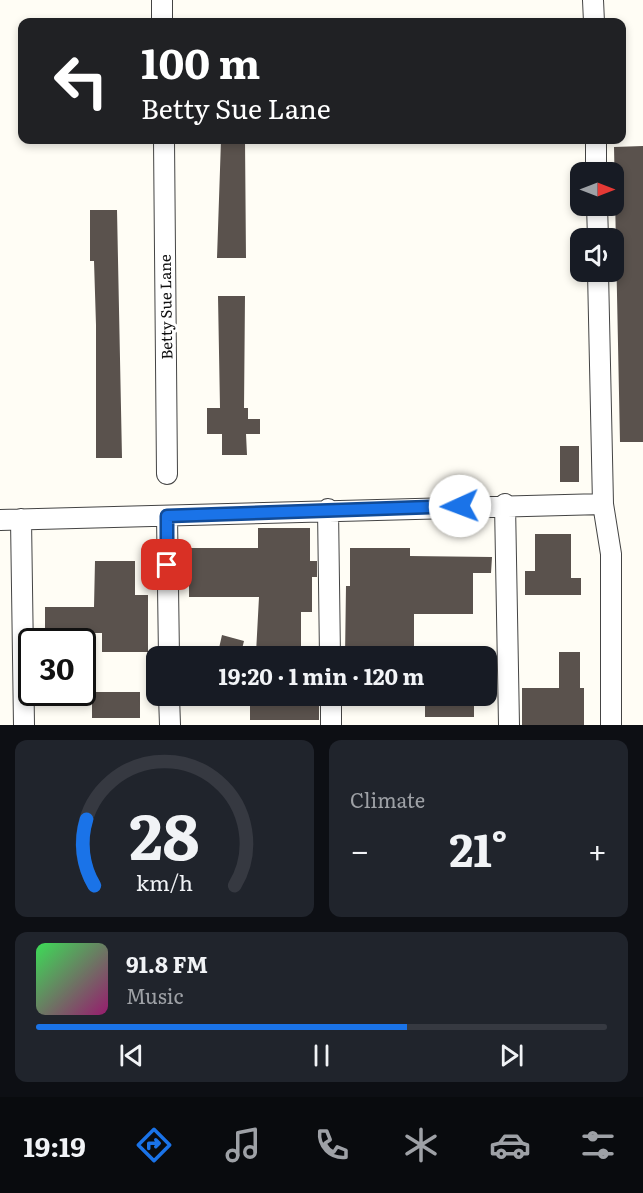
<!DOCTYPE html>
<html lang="en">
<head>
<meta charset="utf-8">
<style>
  body { margin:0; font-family:Literata,serif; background:#20242c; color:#f1f3f6; height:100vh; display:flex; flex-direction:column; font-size:22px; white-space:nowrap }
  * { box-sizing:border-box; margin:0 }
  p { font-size:20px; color:#9ea1a6 }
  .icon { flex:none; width:33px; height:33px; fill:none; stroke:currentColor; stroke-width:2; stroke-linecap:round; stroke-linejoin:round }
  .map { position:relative; height:725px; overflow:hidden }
  .side { display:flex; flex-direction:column; gap:15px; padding:15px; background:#0d0f14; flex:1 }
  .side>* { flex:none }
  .banner { position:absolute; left:18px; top:18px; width:608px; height:126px; border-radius:12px; box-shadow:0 3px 9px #0003; background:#202124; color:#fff; overflow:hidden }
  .needle { width:39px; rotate:90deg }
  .fabs { position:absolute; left:570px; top:162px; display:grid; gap:12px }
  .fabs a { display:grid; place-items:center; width:54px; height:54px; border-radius:12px; background:#171b24; box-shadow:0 3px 9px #0003; font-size:30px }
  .speed { position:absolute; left:18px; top:628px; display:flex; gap:12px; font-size:30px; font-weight:700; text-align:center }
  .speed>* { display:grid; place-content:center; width:78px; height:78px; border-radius:50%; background:#171b24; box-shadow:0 3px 9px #0003; line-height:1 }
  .speed .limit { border:3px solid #111; border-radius:9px; background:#fff; color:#111 }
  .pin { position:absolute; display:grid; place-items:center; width:51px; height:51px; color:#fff; margin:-26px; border-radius:12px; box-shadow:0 3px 9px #0006 }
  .me { position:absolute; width:66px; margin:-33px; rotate:268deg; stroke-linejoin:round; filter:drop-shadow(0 0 4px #0008) }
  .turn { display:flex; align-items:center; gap:21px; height:126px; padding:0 24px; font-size:27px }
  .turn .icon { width:78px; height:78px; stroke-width:2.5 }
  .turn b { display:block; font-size:42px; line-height:51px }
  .big { font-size:45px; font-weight:700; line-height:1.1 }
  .side .tile { flex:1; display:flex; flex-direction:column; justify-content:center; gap:9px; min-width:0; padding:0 21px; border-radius:12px; background:#20242c }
  .side .dial { align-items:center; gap:0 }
  .dial svg { height:156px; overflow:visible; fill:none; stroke:#363941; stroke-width:7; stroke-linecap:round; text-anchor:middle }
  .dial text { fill:#f1f3f6; stroke:none }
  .song { display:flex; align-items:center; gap:18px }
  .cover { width:72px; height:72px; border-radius:9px; background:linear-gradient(135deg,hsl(130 70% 55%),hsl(320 70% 35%)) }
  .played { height:6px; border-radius:3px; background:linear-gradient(90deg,#1a73e8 65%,#363941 65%) }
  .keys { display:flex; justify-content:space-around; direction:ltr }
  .heat { display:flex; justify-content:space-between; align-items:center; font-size:33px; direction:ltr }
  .side .tiles { flex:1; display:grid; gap:15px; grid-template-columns:1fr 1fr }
  .tile:last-child { grid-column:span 2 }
  .trip { position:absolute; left:146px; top:646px; width:351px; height:60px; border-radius:12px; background:#171b24; box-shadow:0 3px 9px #0003; font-weight:700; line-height:60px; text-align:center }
  .tab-bar { display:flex; height:96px; justify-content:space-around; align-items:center; background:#090b0e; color:#9ea1a6 }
  .tab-bar .icon { width:42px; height:42px }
  .tab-bar .active { color:#1a73e8 }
  .tab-bar b { font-size:27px; color:#f1f3f6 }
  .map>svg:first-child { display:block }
  .building { fill:#5a524d }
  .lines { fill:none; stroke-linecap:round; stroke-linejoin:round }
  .minor-casing { stroke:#444; stroke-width:22 }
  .minor { stroke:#fff; stroke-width:20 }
  .route-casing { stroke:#114b97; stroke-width:15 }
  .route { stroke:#1a73e8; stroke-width:10 }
  .labels { text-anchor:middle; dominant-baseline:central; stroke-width:6; stroke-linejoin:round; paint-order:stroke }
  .street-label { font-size:15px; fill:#111; stroke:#fff }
</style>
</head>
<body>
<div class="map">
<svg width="643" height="725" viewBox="0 0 643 725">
  <rect width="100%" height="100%" fill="#fffdf5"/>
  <!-- building -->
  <path class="building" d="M221 140H245L246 258H217Z
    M643 146V442H620L614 147Z
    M90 210H117L122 458H96V325L94 261H90Z
    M218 296H245L244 408H248V419H260V434H246L247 455H222V434H207V408H220Z
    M560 446H579V482H560Z
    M258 528H310V561H317V577H312V612H301V653H256L259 597H189V548H258Z
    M535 534H571V578H581V595H525V571H535Z
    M350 548H410V556L492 557 491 573H473V614H414V657H345L346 586H350Z
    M95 561H135V595H148V652H102V633H45V607H94Z
    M222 635 244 641 240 657H217Z
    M559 652H580V688H584V725H522V688H559Z
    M92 692H140V718H92Z
    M425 700H474V717H425Z
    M250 704H319V720H250Z"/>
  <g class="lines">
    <defs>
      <path id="minor" d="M162 0V22
        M593 0 594 22
        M164 140 167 474
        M596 140V172
        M597 206 598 238
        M598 272 603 504 611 554V725
        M505 504 509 725
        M328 509 330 657
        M167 516 169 657
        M21 519 24 725
        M0 520 603 504
        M169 696 170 725
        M331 696V725"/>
    </defs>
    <!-- minor casing -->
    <use href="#minor" class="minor-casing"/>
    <!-- minor -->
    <use href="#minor" class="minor"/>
  </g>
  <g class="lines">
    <defs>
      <path id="route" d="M167 565V516L460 506"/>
    </defs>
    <!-- route casing -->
    <use href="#route" class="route-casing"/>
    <!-- route -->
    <use href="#route" class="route"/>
  </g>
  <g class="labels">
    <!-- street labels -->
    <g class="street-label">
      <text transform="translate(165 307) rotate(-91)">Betty Sue Lane</text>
    </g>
  </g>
</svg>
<div class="fabs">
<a><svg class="needle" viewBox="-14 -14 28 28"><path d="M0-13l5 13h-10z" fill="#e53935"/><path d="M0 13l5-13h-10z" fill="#9ea1a6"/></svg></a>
<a><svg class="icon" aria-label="sound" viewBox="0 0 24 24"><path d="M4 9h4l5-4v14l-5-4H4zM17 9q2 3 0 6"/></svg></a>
</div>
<div class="speed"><div class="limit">30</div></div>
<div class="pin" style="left:167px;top:565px;background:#d93025"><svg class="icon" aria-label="arrive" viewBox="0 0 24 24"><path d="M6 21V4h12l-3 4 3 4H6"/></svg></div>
<svg class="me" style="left:460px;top:506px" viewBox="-20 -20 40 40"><circle r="19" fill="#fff"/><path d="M0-13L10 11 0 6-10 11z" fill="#1a73e8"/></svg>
<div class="trip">19:20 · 1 min · 120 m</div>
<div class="banner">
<div class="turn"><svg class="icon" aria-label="left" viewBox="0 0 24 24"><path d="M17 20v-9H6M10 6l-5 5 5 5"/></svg><div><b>100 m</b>Betty Sue Lane</div></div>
</div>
</div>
<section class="side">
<div class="tiles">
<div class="tile dial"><svg viewBox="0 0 100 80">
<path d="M14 69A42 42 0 1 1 86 69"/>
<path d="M14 69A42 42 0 0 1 10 35" stroke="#1a73e8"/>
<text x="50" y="56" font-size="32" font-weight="700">28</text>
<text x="50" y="72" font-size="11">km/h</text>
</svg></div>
<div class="tile"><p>Climate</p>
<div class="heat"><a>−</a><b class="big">21°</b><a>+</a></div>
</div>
<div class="tile">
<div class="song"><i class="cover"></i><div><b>91.8 FM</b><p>Music</p></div></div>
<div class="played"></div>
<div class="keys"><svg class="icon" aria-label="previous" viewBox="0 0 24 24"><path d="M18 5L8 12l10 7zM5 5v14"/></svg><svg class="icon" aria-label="pause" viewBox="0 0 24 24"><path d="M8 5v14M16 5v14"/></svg><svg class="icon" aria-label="next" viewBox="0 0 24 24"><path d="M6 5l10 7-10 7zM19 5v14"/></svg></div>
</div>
</div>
</section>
<nav class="tab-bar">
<b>19:19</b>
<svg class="icon active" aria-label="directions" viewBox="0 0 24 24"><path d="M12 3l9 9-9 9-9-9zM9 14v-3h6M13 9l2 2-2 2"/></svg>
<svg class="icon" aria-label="music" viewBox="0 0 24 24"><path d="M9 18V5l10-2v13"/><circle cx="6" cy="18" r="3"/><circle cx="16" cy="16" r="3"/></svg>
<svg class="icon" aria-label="phone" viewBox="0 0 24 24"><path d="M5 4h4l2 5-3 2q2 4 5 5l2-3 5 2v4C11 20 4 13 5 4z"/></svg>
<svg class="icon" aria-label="climate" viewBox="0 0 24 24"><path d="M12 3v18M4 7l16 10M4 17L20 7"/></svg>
<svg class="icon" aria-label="car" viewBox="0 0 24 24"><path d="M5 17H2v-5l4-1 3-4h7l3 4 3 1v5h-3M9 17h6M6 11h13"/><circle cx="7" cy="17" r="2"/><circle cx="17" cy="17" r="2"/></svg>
<svg class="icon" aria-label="filters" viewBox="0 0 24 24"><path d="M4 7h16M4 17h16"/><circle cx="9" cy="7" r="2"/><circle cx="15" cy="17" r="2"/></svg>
</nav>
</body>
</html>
